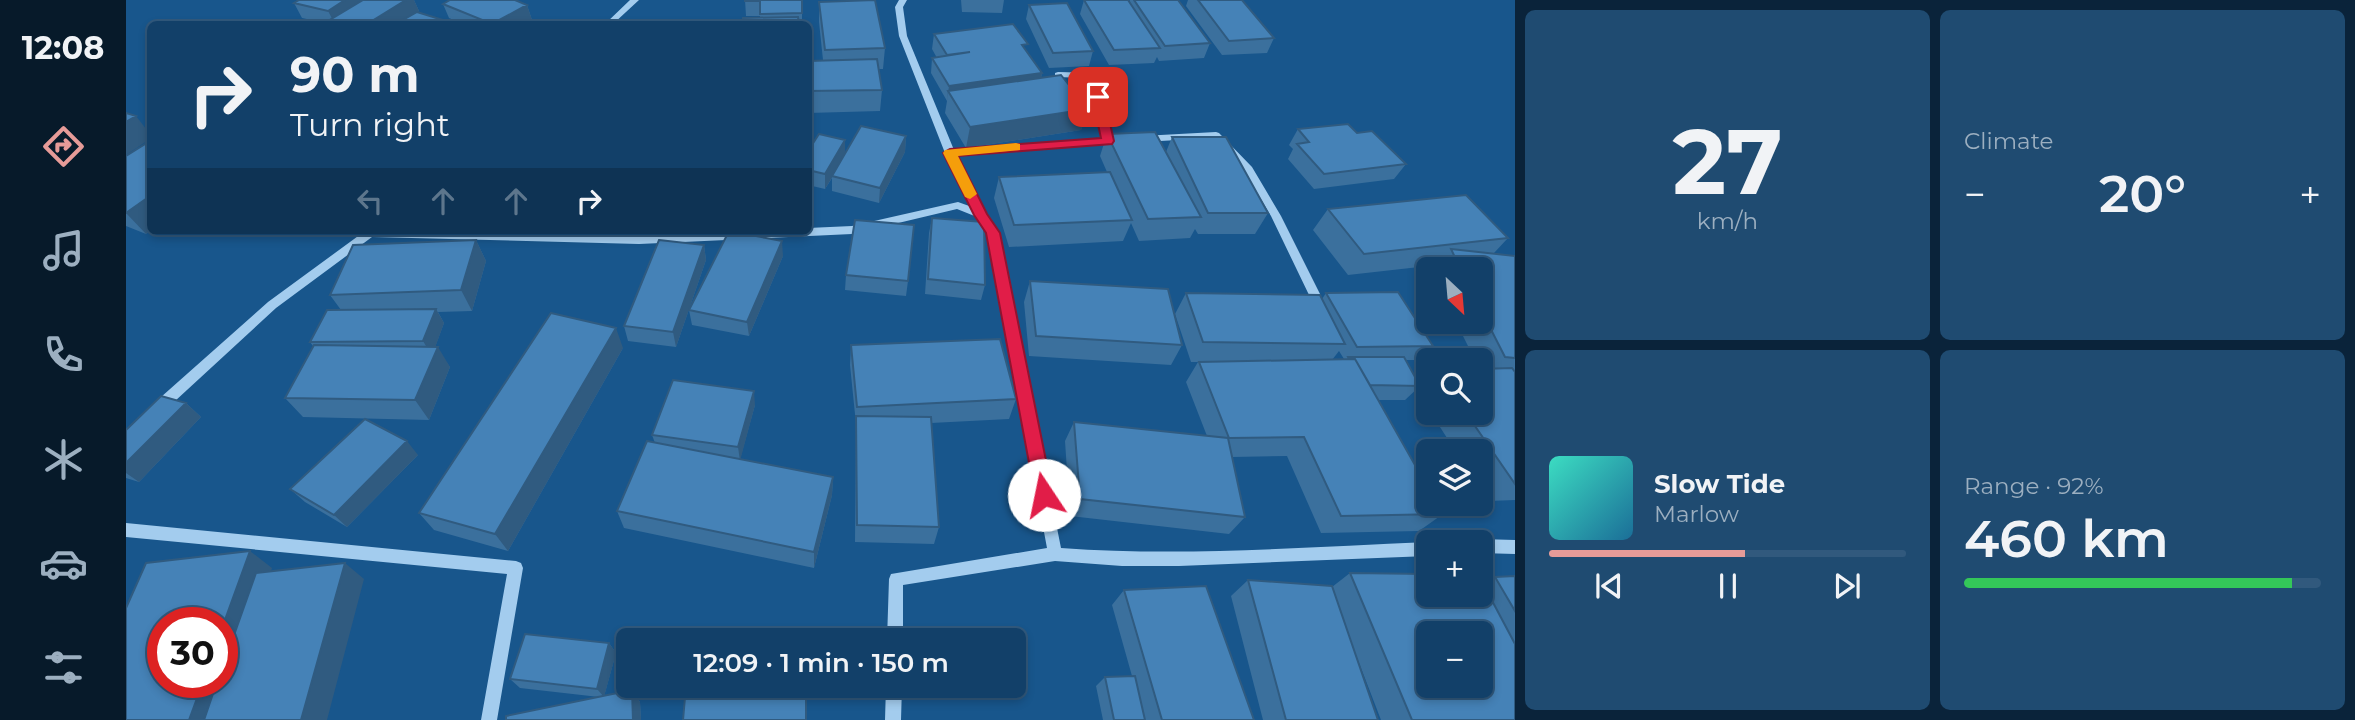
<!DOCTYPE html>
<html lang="en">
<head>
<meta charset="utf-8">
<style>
  body { margin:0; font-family:Montserrat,sans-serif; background:#1f4b71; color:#f1f3f6; height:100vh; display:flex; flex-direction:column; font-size:26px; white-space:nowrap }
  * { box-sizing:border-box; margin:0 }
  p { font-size:23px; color:#9cafc0 }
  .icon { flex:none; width:38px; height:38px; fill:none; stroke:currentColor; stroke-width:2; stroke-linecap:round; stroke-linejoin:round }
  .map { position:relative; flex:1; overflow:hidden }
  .drawer { display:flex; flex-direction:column; gap:10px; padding:10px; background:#0a233a; width:840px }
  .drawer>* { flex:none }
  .banner { position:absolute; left:21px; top:21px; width:665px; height:214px; border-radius:10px; box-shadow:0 4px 10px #0003,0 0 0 2px #31597d; background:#124069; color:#f1f3f6; overflow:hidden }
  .needle { width:46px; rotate:154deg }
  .tools { position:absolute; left:1290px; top:257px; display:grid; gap:14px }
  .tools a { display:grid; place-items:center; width:77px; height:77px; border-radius:10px; background:#124069; box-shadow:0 4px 10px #0003,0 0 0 2px #31597d; font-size:35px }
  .speed { position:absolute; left:21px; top:607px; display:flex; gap:14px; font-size:35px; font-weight:700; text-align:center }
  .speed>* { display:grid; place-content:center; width:91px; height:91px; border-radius:50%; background:#124069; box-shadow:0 4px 10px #0003,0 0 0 2px #31597d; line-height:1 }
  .speed .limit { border:10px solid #d22; background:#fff; color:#111 }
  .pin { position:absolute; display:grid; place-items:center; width:60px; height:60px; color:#fff; margin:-30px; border-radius:14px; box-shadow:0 4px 10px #0006 }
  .me { position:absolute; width:77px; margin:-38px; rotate:349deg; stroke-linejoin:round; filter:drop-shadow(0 0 5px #0008) }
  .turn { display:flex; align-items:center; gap:24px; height:147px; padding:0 28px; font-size:32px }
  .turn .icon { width:91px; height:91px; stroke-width:2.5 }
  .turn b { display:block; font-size:49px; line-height:60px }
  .lanes { display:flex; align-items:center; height:66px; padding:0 28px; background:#0003; justify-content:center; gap:35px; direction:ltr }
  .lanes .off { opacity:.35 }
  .big { font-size:52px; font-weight:600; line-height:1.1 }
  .drawer .tile { flex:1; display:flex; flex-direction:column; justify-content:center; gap:10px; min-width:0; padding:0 24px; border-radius:10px; background:#1f4b71 }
  .drawer .dial { align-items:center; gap:0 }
  .dial b { font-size:91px; line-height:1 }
  .song { display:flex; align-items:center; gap:21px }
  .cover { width:84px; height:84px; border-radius:10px; background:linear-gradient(135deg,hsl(170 70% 55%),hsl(200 70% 35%)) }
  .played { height:7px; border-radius:4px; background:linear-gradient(90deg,#e69b98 55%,#31597d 55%) }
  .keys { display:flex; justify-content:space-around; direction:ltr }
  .heat { display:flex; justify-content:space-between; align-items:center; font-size:38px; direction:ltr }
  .charge { height:10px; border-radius:5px; background:linear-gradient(90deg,#34c759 92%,#31597d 0) }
  .drawer .tiles { flex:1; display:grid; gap:10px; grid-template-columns:repeat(2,1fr) }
  .trip { position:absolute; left:490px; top:628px; width:410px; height:70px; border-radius:10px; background:#124069; box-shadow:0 4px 10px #0003,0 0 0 2px #31597d; font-weight:600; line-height:70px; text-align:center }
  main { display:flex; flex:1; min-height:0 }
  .tab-bar { display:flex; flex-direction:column; width:126px; justify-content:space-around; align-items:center; background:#071a2a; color:#9cafc0 }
  .tab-bar .icon { width:49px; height:49px }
  .tab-bar .on { color:#e69b98 }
  .tab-bar b { font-size:32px; color:#f1f3f6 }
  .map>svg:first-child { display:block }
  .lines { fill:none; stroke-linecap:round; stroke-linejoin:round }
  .minor { fill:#a3ccee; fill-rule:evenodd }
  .wall { fill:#3b709d; fill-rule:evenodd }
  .shaded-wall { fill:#305b80 }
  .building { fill:#4582b7; stroke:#305b80; stroke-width:2; fill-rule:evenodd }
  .route { fill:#e11d48; stroke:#92132f; stroke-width:2 }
  .slow { fill:#f59e0b }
</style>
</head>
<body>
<main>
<nav class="tab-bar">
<b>12:08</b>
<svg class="icon on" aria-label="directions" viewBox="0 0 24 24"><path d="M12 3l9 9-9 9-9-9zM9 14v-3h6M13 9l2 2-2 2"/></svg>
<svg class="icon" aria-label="music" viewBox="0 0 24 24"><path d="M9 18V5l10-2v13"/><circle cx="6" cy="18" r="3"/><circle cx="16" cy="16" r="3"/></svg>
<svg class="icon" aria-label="phone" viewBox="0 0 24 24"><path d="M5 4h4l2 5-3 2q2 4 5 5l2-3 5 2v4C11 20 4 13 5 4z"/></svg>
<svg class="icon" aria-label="climate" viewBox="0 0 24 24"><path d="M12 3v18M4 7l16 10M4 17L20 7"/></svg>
<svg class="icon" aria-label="car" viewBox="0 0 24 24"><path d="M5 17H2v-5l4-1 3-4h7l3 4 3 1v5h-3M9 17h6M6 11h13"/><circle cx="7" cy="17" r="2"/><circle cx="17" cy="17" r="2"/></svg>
<svg class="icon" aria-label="filters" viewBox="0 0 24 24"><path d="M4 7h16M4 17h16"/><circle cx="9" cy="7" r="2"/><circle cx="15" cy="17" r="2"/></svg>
</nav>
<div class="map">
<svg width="1389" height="720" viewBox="0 0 1389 720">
  <rect width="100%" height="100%" fill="#18568c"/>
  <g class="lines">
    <!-- minor -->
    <path class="minor" d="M504 0H513L487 24H479Z
      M773 0H781L777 7 781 36 828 150 977 138 963 78 929 77V73L932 72 970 73 986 138 994 137 999 140 994 143 831 156 860 214 872 233 935 548C1057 557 1180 547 1302 542V556L1053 566H996L929 561 777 585V640H761L763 579 765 574 921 548 862 233 851 217 831 209 726 234 513 244 246 237 150 308 36 413 31 414 26 413 25 409 26 405 142 302 239 231 513 236 626 231H682V228L726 226 832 202 846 207 819 153 773 36 769 7Z
      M1090 132 1093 133 1126 167 1155 216 1194 294 1192 297H1184L1145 216 1117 169 1088 138 1016 142 1011 139 1016 136Z
      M0 523 390 561 395 563 397 568 371 720H355L381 574 0 537Z
      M1354 539 1389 540V554L1354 553V542H1348Z
      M760 686H776L775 720H759Z"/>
  </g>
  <!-- wall -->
  <path class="wall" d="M173 0H288L293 11 286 15 200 23 176 18 168 3Z
    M619 0H676V24H616L634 18V16H620Z
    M835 0H878L876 13 836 12Z
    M958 0 1003 2 1004 0H1052L1084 43 1078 58 1033 61 1031 57 1028 63 983 65 954 14Z
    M1062 0H1116L1148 38 1141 53 1096 55 1060 6Z
    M693 2 759 48 757 69H753L756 90 754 111 682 113V61L697 60 693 22Z
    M317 4 401 5 406 20 397 24H337L323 18Z
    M903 5 967 51 963 66 923 68 900 19Z
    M808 34 901 51 916 73 915 78 962 109 955 130 840 148 819 113 821 101 805 73 806 58H811L806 49Z
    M1172 129 1231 133 1280 164 1268 179 1188 189 1162 159 1167 149 1163 145Z
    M981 134 1040 152 1046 137 1142 213 1129 234H1072L1069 229 1064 238 1013 241 1005 223 997 241 883 247 868 198 873 177 981 172 974 156Z
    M780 136 779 152 753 203 706 191V178L699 189 682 185V151L719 140V154Z
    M24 141V230L20 234 0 226V156Z
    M1202 209 1382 238 1368 253 1389 256V500L1363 501 1354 488V452H1330L1305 413H1354V360H1349L1330 322H1354V270H1307L1311 265 1222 275 1187 230Z
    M806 218 859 285 855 300 799 294 803 233Z
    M172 231H188L183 235Z
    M350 240 360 261 346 311 312 312 318 323 309 347 324 367 303 420 177 417 159 398 187 346 184 342 215 310 204 295Z
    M578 245 580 260 550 347 502 341 498 326Z
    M657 256 623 336 566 325 563 310Z
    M720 275 782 281 780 296 719 290Z
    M904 281 1056 345 1045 365 903 356 898 302Z
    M1060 293 1196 299 1200 293 1307 346 1293 360H1279L1294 386 1279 400H1252L1317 514 1293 531 1195 533 1161 456 1106 457 1119 517 1103 534 944 516 939 441 948 422 1081 436 1060 382 1072 362H1065L1049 314ZM1213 351 1218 359 1206 360Z
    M725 345 890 399 883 419 805 423 813 527 808 544 729 542 730 424 724 365Z
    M497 348 382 551 308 530 293 513Z
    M1302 380V408L1291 391Z
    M60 403 75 417 13 482 0 478V430Z
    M629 405 614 459 707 477 706 495 688 568 498 528 491 511 529 443 526 435Z
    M292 455 221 527 179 502 164 489Z
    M1224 573 1357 583 1369 577 1389 576V720H1255L1230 655 1252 720H1137L1105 596 1122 580 1206 587Z
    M998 590 1128 720H977L970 686 979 677 1006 676 986 605Z
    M483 643 490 653 478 696 506 690 514 702 515 720H380L473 697 394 688 384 679Z"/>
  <!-- shaded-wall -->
  <path class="shaded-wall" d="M219 0H248L209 24 202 11Z
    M280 0H288L293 11 271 24H241Z
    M401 5 406 20 397 24H366Z
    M916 73 913 88 822 91 821 101 823 86Z
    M962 109 955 130 840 148 844 127Z
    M10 116 24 134V139L0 155V122Z
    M780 136 779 152 753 203 754 188Z
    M719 140V156L699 189V174Z
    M24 196V230L20 234 0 213Z
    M350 240 360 261 346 311 335 290Z
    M656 241 657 256 623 336 621 322Z
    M578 245 580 260 550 347 547 332Z
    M310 309 318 323 306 356 297 341Z
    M490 328 497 348 382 551 369 534Z
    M312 347 324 367 303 420 289 400Z
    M628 391 629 405 614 461 612 447Z
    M60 403 75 417 13 482 0 473V463Z
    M281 441 292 455 221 527 208 515Z
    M707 477 706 495 688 568V552Z
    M124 551 146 568 95 720H63L77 682H96V628Z
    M219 563 238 579 201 720H175Z
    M483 643 490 653 478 697 471 689Z
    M506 690 514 702 515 720H507Z"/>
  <!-- building -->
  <path class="building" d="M173 0H219L202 11 168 3Z
    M237 0H280L241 24H197Z
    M324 0H389L401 5 366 24 317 4Z
    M619 0H676V13L634 14V1H619Z
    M749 0 759 48 699 50 693 2Z
    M958 0H1002L1034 48 988 50Z
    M1008 0H1052L1084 43 1039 46Z
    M1072 0H1116L1148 38 1103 41Z
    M941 3 967 51 927 53 903 5Z
    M291 12 320 21 314 24H270Z
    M672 17 673 24H616L617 18Z
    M600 20 599 24H549L550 21Z
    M887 24 902 44 896 45 916 73 823 86 806 58 844 52 821 55 808 34Z
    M751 59 756 90 682 91V61Z
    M935 75 962 109 844 127 822 91Z
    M0 113 10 116 0 122Z
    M1222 124 1231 133 1246 131 1280 164 1198 174 1171 144 1183 142 1172 129Z
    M735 126 780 136 754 188 706 176Z
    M1029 132 1075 217 1022 219 981 134Z
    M693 134 719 140 699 174 682 170V151Z
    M1046 137H1100L1142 213H1082Z
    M24 141V196L0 213V156Z
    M984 172 1006 220 888 225 873 177Z
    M1340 195 1382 238 1238 254 1202 209Z
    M806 218 858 222 859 285 802 279Z
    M729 220 788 225 782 281 720 275Z
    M603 231 656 241 621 322 563 310Z
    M350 240 335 290 204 295 227 245Z
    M533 240 578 245 547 332 498 326Z
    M1325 249 1389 256V358L1379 357 1354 308V270H1335Z
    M904 281 1042 289 1056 345 910 336Z
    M1272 292 1307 346 1231 347 1200 293Z
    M1060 293 1194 295 1219 344 1077 342Z
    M310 309 297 341 184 342 201 310Z
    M425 313 490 328 369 534 293 513Z
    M874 339 890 399 731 407 725 345Z
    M188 345 312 347 289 400 159 398Z
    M1222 357H1278L1294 386 1244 385 1229 359H1223Z
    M1229 359 1302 488V504H1311L1317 514 1215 516 1178 437 1103 438 1073 362Z
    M1386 368 1389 372V484L1340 413H1354V369Z
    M547 380 628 391 612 447 526 435Z
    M35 396 60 403 0 463V430Z
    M730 416 805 417 813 527 731 525Z
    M239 419 281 441 208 515 164 489Z
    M948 422 1102 438 1119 517 954 499Z
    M521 441 707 477 688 552 491 511Z
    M124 551 96 628V623H37V682H77L63 720H0V608L20 563Z
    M219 563 175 720H78L91 682H96V669L130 573Z
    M1224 573 1302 574V595H1354V578L1389 644V720H1286ZM1302 634H1354V686H1302Z
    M1389 576V611L1369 577Z
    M1122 580 1206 586 1252 720H1160Z
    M1080 586 1128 720H1036L998 590Z
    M399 634 483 643 471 689 384 679Z
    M1009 676 1019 720H988L979 677Z
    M560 686H680V720H557Z
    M506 690 507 720H380V716Z"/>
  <!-- route -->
  <path class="route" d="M972 94 978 97 988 141 986 144 832 156 861 214 874 233 927 495 924 501 918 503 911 501 909 495 860 233 848 215 817 153 824 149 975 138 966 97Z"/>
  <!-- slow -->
  <path class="slow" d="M890 143 894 144V150L832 156 851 194 844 199 839 197 817 153 819 150Z"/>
</svg>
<div class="tools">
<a><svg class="needle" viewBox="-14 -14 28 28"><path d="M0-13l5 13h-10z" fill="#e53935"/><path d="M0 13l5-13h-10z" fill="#9cafc0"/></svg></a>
<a><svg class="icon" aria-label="search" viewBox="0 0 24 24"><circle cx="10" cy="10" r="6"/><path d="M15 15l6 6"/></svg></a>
<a><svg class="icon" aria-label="layers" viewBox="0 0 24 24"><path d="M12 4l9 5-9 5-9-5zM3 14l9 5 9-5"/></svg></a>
<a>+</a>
<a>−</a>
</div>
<div class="speed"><div class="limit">30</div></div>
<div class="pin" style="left:972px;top:97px;background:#d93025"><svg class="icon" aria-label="arrive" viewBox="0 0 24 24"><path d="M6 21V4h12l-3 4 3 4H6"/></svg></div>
<svg class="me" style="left:918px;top:495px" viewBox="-20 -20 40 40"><circle r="19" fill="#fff"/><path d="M0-13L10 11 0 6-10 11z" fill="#e11d48"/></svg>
<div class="trip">12:09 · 1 min · 150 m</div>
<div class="banner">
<div class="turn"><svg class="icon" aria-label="right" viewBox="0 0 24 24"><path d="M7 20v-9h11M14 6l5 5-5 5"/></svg><div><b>90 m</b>Turn right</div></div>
<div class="lanes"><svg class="icon off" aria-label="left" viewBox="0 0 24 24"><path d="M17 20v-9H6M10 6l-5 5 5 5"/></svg><svg class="icon off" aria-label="ahead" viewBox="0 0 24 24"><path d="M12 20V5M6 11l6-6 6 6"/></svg><svg class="icon off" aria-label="ahead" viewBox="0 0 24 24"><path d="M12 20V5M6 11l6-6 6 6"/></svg><svg class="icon" aria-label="right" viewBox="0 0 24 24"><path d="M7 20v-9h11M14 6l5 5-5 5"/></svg></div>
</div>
</div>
<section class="drawer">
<div class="tiles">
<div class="tile dial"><b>27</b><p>km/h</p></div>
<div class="tile"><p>Climate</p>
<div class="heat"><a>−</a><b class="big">20°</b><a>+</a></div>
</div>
<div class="tile">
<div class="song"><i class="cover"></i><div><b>Slow Tide</b><p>Marlow</p></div></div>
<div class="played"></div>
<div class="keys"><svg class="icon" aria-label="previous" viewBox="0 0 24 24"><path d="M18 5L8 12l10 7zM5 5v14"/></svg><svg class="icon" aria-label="pause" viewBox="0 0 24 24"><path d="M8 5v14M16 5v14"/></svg><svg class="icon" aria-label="next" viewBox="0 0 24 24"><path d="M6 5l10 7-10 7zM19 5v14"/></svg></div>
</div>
<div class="tile"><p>Range · 92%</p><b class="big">460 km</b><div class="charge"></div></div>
</div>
</section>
</main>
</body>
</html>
